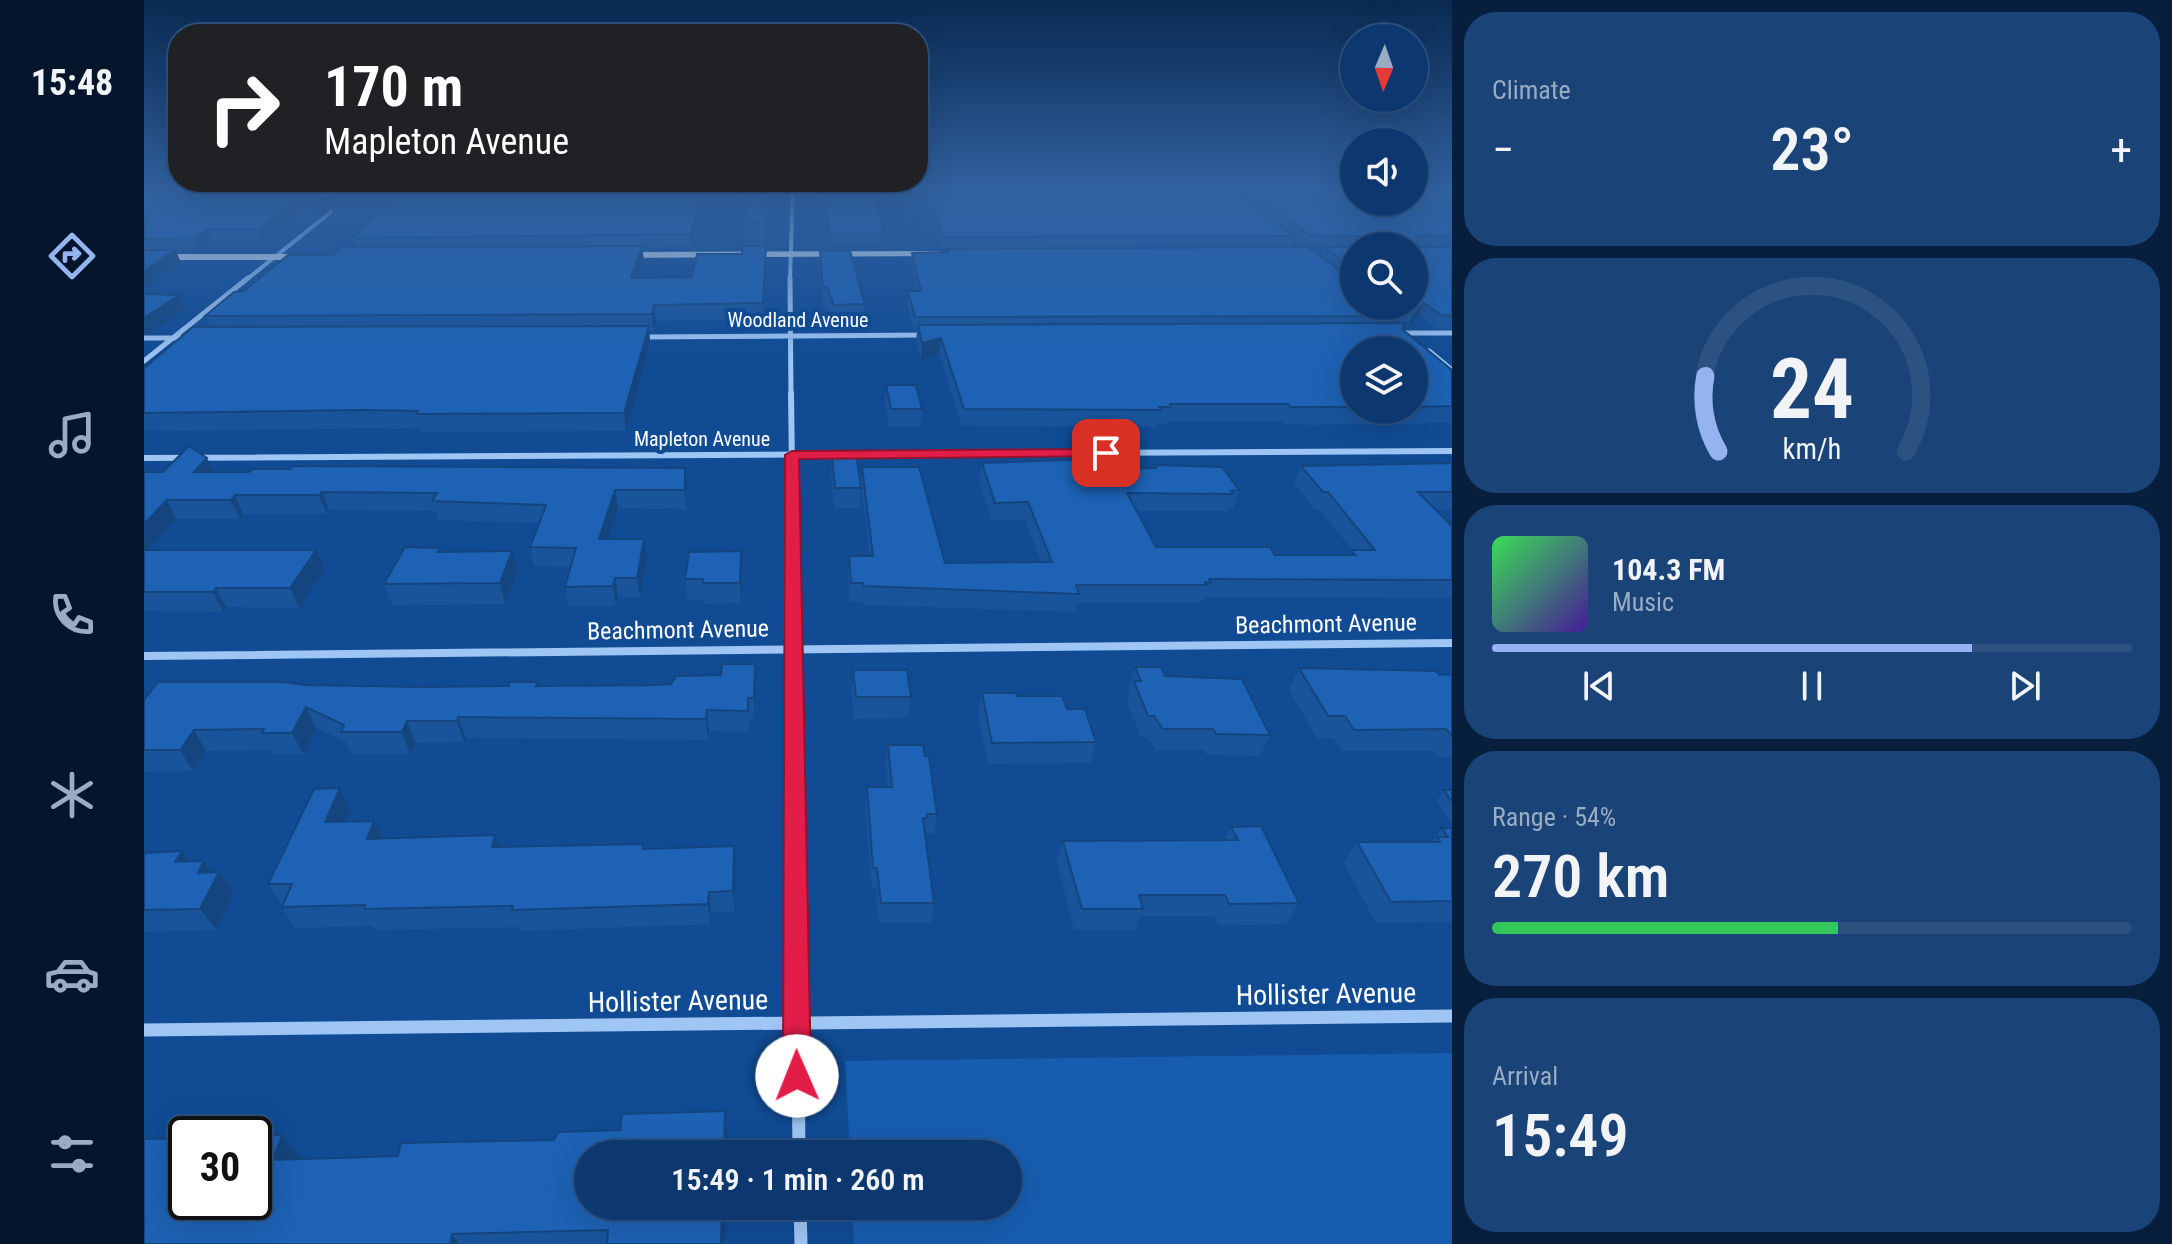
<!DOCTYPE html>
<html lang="en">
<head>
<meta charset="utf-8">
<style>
  body { margin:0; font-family:"Roboto Condensed",sans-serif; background:#1a4377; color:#f1f3f6; height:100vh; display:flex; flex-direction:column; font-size:30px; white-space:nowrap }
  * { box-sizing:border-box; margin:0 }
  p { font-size:26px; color:#9aacc3 }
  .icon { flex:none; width:44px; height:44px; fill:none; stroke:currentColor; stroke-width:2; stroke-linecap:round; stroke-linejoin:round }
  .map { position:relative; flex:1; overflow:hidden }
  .sheet { display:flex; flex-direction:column; gap:12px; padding:12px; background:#071f3d; width:720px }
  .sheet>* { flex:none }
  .top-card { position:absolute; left:24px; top:24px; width:760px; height:168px; border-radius:32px; box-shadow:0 8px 32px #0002,0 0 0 2px #2c5282; background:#202124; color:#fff; overflow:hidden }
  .needle { width:52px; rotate:182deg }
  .buttons { position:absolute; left:1196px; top:24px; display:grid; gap:16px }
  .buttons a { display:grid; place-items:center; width:88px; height:88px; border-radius:50%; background:#0c386f; box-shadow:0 8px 32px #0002,0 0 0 2px #2c5282; font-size:40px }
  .speed { position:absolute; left:24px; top:1116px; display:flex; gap:16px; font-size:40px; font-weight:700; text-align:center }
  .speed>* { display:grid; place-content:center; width:104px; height:104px; border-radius:50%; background:#0c386f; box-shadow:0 8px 32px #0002,0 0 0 2px #2c5282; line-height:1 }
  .speed .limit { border:4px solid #111; border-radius:12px; background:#fff; color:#111 }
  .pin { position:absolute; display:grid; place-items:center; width:68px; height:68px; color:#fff; margin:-34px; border-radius:16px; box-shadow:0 4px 12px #0006 }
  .me { position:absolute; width:88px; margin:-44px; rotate:359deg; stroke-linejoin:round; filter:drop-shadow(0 0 6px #0008) }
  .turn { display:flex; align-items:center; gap:28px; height:168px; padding:0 24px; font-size:36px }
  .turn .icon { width:104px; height:104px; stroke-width:2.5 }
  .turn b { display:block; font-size:56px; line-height:68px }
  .big { font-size:60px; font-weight:600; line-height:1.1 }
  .sheet .tile { flex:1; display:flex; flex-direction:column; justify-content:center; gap:12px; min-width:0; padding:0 28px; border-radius:32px; background:#1a4377 }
  .sheet .dial { align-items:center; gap:0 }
  .dial svg { height:208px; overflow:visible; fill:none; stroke:#2c5282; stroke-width:7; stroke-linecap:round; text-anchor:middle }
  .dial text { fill:#f1f3f6; stroke:none }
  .song { display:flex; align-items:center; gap:24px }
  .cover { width:96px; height:96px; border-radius:12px; background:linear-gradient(135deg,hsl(130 70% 55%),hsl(260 70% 35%)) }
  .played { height:8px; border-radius:4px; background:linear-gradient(90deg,#95b2f1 75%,#2c5282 75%) }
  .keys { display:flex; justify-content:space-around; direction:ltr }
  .heat { display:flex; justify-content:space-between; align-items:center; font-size:44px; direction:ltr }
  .charge { height:12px; border-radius:6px; background:linear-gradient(90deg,#34c759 54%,#2c5282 0) }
  .trip { position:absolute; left:430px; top:1140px; width:448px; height:80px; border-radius:40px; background:#0c386f; box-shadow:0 8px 32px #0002,0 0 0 2px #2c5282; font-weight:600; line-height:80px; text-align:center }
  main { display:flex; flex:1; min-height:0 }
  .tabs { display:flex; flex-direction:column; width:144px; justify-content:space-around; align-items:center; background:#05162c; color:#9aacc3 }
  .tabs .icon { width:56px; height:56px }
  .tabs .selected { color:#95b2f1 }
  .tabs b { font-size:36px; color:#f1f3f6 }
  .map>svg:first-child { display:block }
  .green { fill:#175daf }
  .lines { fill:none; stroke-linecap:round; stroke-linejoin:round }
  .minor-far5 { stroke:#9ec5f4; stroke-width:4 }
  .minor-far4 { stroke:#9ec5f4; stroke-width:5 }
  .minor-far3 { stroke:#9ec5f4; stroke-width:6 }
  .minor-far2 { stroke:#9ec5f4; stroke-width:8 }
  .minor-far1 { stroke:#9ec5f4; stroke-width:10 }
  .minor { stroke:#9ec5f4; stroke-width:13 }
  .primary { fill:#eaf3ff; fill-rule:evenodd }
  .wall { fill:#19549b; fill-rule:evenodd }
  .shaded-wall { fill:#14457e }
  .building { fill:#1d62b4; stroke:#14457e; stroke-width:2 }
  .route { fill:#e11d48; stroke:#92132f; stroke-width:2 }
  .labels { text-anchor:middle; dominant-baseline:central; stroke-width:8; stroke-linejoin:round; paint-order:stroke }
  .far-street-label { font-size:20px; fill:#fff; stroke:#104b94 }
  .street-label { font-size:24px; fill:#fff; stroke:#104b94 }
  .near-street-label { font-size:28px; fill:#fff; stroke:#104b94 }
</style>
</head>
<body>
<main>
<nav class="tabs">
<b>15:48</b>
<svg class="icon selected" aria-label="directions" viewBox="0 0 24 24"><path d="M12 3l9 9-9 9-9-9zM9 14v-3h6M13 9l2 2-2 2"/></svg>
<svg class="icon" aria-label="music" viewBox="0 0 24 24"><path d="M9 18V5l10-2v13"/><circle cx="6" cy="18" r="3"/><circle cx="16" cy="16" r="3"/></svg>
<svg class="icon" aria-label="phone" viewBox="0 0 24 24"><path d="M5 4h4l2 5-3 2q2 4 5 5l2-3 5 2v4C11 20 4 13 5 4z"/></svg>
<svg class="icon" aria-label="climate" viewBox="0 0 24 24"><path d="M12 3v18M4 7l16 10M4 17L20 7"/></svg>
<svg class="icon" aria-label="car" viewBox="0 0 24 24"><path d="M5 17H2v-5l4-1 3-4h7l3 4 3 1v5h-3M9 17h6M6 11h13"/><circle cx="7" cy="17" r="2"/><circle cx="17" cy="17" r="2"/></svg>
<svg class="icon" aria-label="filters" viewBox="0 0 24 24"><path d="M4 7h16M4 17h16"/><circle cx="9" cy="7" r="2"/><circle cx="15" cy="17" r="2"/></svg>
</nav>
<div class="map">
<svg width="1308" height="1244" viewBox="0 0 1308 1244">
  <rect width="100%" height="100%" fill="#104b94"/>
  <!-- green -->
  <path class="green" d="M1308 1053V1244H710L708 1206H864V1154H706L701 1061Z"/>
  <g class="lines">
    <!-- minor-far5 -->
    <path class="minor-far5" d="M1079 188H1109
      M102 280 197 204
      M646 280 649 188"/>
    <!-- minor-far4 -->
    <path class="minor-far4" d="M646 278 647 395
      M1253 333H1308
      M497 337 783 335
      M0 338H43
      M1285 351 1308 370
      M0 361 104 278"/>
    <!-- minor-far3 -->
    <path class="minor-far3" d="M647 393 649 540
      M0 458 1308 451"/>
    <!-- minor-far2 -->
    <path class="minor-far2" d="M649 538 651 723
      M0 656 1308 643"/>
    <!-- minor-far1 -->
    <path class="minor-far1" d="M651 721 653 954"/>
    <!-- minor -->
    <path class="minor" d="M653 952 655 1154
      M0 1030 1308 1016
      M656 1206 657 1244"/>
    <!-- primary -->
    <path class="primary" d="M794 251 798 252V256L474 258 469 255 474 252Z
      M0 254H166L171 257 166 260H0Z"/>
  </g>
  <!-- wall -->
  <path class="wall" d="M0 188H615L624 214 619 319 512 321 509 331H505L506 342 482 431 277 432V429L224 428 41 431 0 430V368L66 327 61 316 100 291 189 255 212 247 209 238 231 217H190L187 206 174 217H152L119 241H68L54 251H32L37 263 0 288ZM559 208H602L600 221 601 246 598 254 548 277 494 278 500 261 498 247 547 246Z
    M676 188H1088L1097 194 1098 188H1308V247L1274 246 1308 247V329L1292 328 1275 315 1263 328 1261 326 1259 330 1308 370V423L1168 425 1140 424 1138 421H1023V424H1013L1012 427 818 426 795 354 777 359 772 341 773 330H770L763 303 764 291H773L767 264 768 253 803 252V249L1177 257 1180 247H1210V306H1270V246H1161L1149 236 1146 246 798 248 784 205H734L739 232V243H686L683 205H679ZM1250 318 1257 323H1248ZM1210 350H1270V410H1210Z
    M676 251 721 304 720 323H689L683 306H679L675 268Z
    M742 385 778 409 777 427H745L741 403Z
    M688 454 717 488 716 508H690L687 472Z
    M838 463 955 469 1010 468 1011 465 1095 490 1089 508H1084L1083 511H992L1012 547 1131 555H1205L1208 550 1176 510H1171L1150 483 1157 466 1308 463V510H1292L1308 526V598L1069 597H1061L1060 601H1056L1055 603H933L931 612 719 605 718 602H706L704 574 705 556H726L717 485 718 467 801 563 897 562 881 520H848L835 480Z
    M541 468 543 509 474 508 464 539 503 557 496 597H474L472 606H425L421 587 427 567 390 566 386 547 395 523 294 520 291 511 185 510 183 514H99L96 519H32L4 550 180 569 155 608 82 607 79 612 0 611V472H105Z
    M296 548 298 552 368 551 373 571 361 604 248 605 240 584Z
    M597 551 598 571 597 603 560 604V600H543L541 579Z
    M611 664 612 685 610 719H605V732L565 731 564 740 322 738 320 742 271 743 266 754H207L202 742 172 728 159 754H130L127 750 62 751 49 771 0 772V700L162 685 278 687 513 685 527 684 577 675Z
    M991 667 1021 676 1126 735 1116 756 1063 755 1060 750H1012L1003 737H997L983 702 986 692 985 688Z
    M1155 668 1308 674V757H1293L1289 751H1198L1189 738H1173L1145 690Z
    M709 670 767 697 764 718 710 719 708 691Z
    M838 693 873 696 952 742 946 763 844 764 834 714Z
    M744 745 793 814 790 834H781L790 903 787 923H735L732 888H728L721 808 723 787H744L742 765Z
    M196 788 206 809 201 822 230 821 238 838 351 835 355 847 500 848 592 867 591 912H567L566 924 375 931 374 927 231 930 228 926 151 928 138 907 139 905H137L124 884Z
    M1300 790H1308V824L1292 801Z
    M1087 827 1155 903 1142 924 1074 925 1070 916H996L990 930H930L913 862 919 841 1081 840Z
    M1298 828H1308V922L1232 923 1200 863 1213 842H1288Z
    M38 851 45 861H60L68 872H75L90 893 72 930 0 932V853Z
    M581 1111 584 1138V1154H444L581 1244H0L158 1159 254 1156 410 1140 476 1130Z"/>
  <!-- shaded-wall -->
  <path class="shaded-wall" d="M193 188H211L186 205 187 206 174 217 170 205Z
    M624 189V214L623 248 622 221Z
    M559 196V208L547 246 546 234Z
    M148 205 152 217 119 241 114 229Z
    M63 229 68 241 54 251 49 238Z
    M498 246 500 261 489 293 487 278Z
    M622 246V260L619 319V303Z
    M31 250 37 263 0 288V271Z
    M35 295 41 308 7 332 0 333V318Z
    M1280 303 1275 315 1263 328 1269 315Z
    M510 305 512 321 509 331 508 314Z
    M505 326 506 342 482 431 480 413Z
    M797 338 795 354 777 359 778 343Z
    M63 458 71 476 50 472Z
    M541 468 543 486V509L541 490Z
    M471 490 474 508 458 558 455 539Z
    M178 492 185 510 183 514 175 495Z
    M91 495 99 514 96 519 87 500Z
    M23 500 32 519 0 554V524Z
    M500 539 503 557 496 597 493 578Z
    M172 550 180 569 155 608 146 588Z
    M368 551 373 571 361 604 356 583Z
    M597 551 598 571 597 603 596 583Z
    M471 578 474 597 472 606 469 586Z
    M72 588 82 607 79 612 69 592Z
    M611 664 612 685 610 719V698Z
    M162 707 172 728 159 754 148 733Z
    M563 710 565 731 564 740 562 719Z
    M314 717 322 738 320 742 313 721Z
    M263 721 271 743 266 754 258 732Z
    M50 730 62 751 49 771 36 750Z
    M196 788 206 809 192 843 181 822Z
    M230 821 240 842 223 839Z
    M351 835 358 856 348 847Z
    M590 846 592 867 591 912 589 891Z
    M38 851 53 872 31 862Z
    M60 861 72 878 75 872 90 893 72 930 56 909 54 873Z
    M565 892 567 912 566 924 564 904Z
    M581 1111 584 1138V1154H580Z
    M138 1135 160 1161 129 1160Z
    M578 1206H582L581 1244H577Z
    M308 1234 315 1244H306Z"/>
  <!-- building -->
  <path class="building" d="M0 188H193L170 205H148L114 229H63L49 238 0 239Z
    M209 188H605L604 197 559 196 546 234 209 238 242 205H186Z
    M605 188 624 189 622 221H600Z
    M678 188H1088L1149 236 799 237 785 195H732L739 232H686L683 195H679Z
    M1104 188H1210V202H1270V188H1308V236L1274 235 1272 244 1275 247H1308V316L1297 315 1280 303 1269 315 1256 306H1270V246H1214L1216 236 1165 235Z
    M498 246 487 278 548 277 553 254H598L599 246H622L619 303 510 305 508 314 61 316 90 292 100 291 144 255H189L197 247Z
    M1164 247 1210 281V306H1239L1251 316 771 317 764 291H777L768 253 805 252 803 249Z
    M1180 247H1210V270Z
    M0 250H31L0 271Z
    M676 251H706L721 304 690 305 683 287 679 288Z
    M0 294 35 295 0 318Z
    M1262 323 1258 329 1308 370V406L1270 407V350H1210V407H1146L1144 404H1026L1027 407H1015L1017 410 820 409 797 338 778 343 774 325Z
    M505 326 480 413 272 414 274 411 218 410 0 413V368L49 327Z
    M742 385H772L778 409H747Z
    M45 446 63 458 50 472H105L108 469H146L148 466 541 468V490H471L455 539H500L493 578H471L469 586 421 587 432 548 386 547 402 505 288 501 293 493 178 492 175 495H91L87 500H23L0 524V472H19Z
    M712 453 717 488H691L688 454Z
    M950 459 955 469 1012 468 1011 465 1078 467 1095 490 1087 491 1089 494 983 493 1012 547H1126L1131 555H1211L1207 550H1231L1184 492H1179L1157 466 1308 463V492H1274L1308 526V580L1075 579H1065L1067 583 1061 582 1062 585H932L935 594 720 586 719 583H707L705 556H729L718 467H775L801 563 908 562 884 502 851 503 838 463Z
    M261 547 296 548 294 552 368 551 356 583 240 584Z
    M0 550H172L146 588H72L69 592H0Z
    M597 551 596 583H559V579H541L545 552Z
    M578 664H611L610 698H604V711L563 710 562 719 314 717 313 721H263L258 732H197L200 725 162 707 148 733H118L120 729 50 730 36 750H0V700L14 682H140L162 685 278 687 365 686 366 682H393L392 686 513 685 527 684 532 676 577 675Z
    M991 667H1017L1021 676 1098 679 1126 735 1072 734 1069 729H1019L1010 716H1004L990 681H997Z
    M1155 668 1292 671 1295 675 1308 674V736L1302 729 1210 730 1201 716H1184Z
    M709 670H763L767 697H712Z
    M838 693H872L873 696H918L923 709H941L952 742 848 743Z
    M744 745H779L781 756H785L793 814H783V818H779L790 903H737L733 868H729L723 787H748Z
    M196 788 181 822 230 821 223 839 351 835 348 847 499 844V849L590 846 589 891 565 892 564 904 368 910 369 906 220 909 221 905 138 907 148 884H124L170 789Z
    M1300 790H1308V802Z
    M1117 826 1155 903 1085 904 1081 895H995L999 909H938L919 841 1094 840 1087 827Z
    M1298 828H1308V901L1247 902 1213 842H1296L1293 837H1304Z
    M38 851 31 862 60 861 54 873 75 872 56 909 0 910V853Z
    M581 1111 580 1154H444V1206H578L577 1244H463L464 1230 308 1234 306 1244H0V1139L42 1138V1202H110V1136L138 1135 129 1160 254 1156 257 1143 410 1140 414 1132 476 1130 478 1114Z"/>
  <!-- sky -->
  <linearGradient id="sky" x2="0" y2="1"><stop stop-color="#092951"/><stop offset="0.52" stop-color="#31619f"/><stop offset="1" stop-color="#31619f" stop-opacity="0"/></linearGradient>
  <rect width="1308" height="362" fill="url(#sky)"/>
  <!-- route -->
  <path class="route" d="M962 449 967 450V456L655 459 667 1076 663 1086 653 1090 643 1086 639 1076 641 455 648 451Z"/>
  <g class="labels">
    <!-- far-street labels -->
    <g class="far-street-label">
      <text x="654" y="320">Woodland Avenue</text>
      <text x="558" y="439">Mapleton Avenue</text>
    </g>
    <!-- street labels -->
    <g class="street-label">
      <text transform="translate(1182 624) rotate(-1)">Beachmont Avenue</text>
      <text transform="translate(534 630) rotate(-1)">Beachmont Avenue</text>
    </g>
    <!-- near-street labels -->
    <g class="near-street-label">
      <text transform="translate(1182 994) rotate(-1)">Hollister Avenue</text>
      <text transform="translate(534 1001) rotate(-1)">Hollister Avenue</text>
    </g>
  </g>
</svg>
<div class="buttons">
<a><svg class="needle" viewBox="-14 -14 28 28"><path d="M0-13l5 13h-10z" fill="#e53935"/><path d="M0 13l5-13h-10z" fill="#9aacc3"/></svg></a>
<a><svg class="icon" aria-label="sound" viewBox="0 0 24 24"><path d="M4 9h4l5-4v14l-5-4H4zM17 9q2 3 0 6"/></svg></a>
<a><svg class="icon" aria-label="search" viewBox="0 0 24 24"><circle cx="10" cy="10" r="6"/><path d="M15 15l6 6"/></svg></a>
<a><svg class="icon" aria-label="layers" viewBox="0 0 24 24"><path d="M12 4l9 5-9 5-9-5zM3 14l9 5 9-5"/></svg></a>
</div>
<div class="speed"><div class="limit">30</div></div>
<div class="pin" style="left:962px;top:453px;background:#d93025"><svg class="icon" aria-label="arrive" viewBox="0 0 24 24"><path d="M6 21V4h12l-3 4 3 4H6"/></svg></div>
<svg class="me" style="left:653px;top:1076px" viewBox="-20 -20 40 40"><circle r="19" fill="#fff"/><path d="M0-13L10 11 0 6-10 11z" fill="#e11d48"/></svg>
<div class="trip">15:49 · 1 min · 260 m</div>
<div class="top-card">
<div class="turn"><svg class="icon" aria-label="right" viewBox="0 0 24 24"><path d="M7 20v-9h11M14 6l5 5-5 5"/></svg><div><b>170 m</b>Mapleton Avenue</div></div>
</div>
</div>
<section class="sheet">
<div class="tile"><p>Climate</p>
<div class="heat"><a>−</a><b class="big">23°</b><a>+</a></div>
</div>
<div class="tile dial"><svg viewBox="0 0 100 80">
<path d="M14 69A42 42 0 1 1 86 69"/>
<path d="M14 69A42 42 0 0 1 9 40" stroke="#95b2f1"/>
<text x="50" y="56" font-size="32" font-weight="700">24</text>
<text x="50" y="72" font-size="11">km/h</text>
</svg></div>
<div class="tile">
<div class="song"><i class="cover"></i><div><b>104.3 FM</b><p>Music</p></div></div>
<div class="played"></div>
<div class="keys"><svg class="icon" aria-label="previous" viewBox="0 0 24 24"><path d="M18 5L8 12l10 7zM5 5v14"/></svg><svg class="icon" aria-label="pause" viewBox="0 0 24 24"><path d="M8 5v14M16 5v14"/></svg><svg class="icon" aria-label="next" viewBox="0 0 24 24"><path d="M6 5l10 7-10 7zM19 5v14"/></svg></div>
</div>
<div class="tile"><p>Range · 54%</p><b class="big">270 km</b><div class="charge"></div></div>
<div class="tile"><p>Arrival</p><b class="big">15:49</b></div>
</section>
</main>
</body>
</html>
